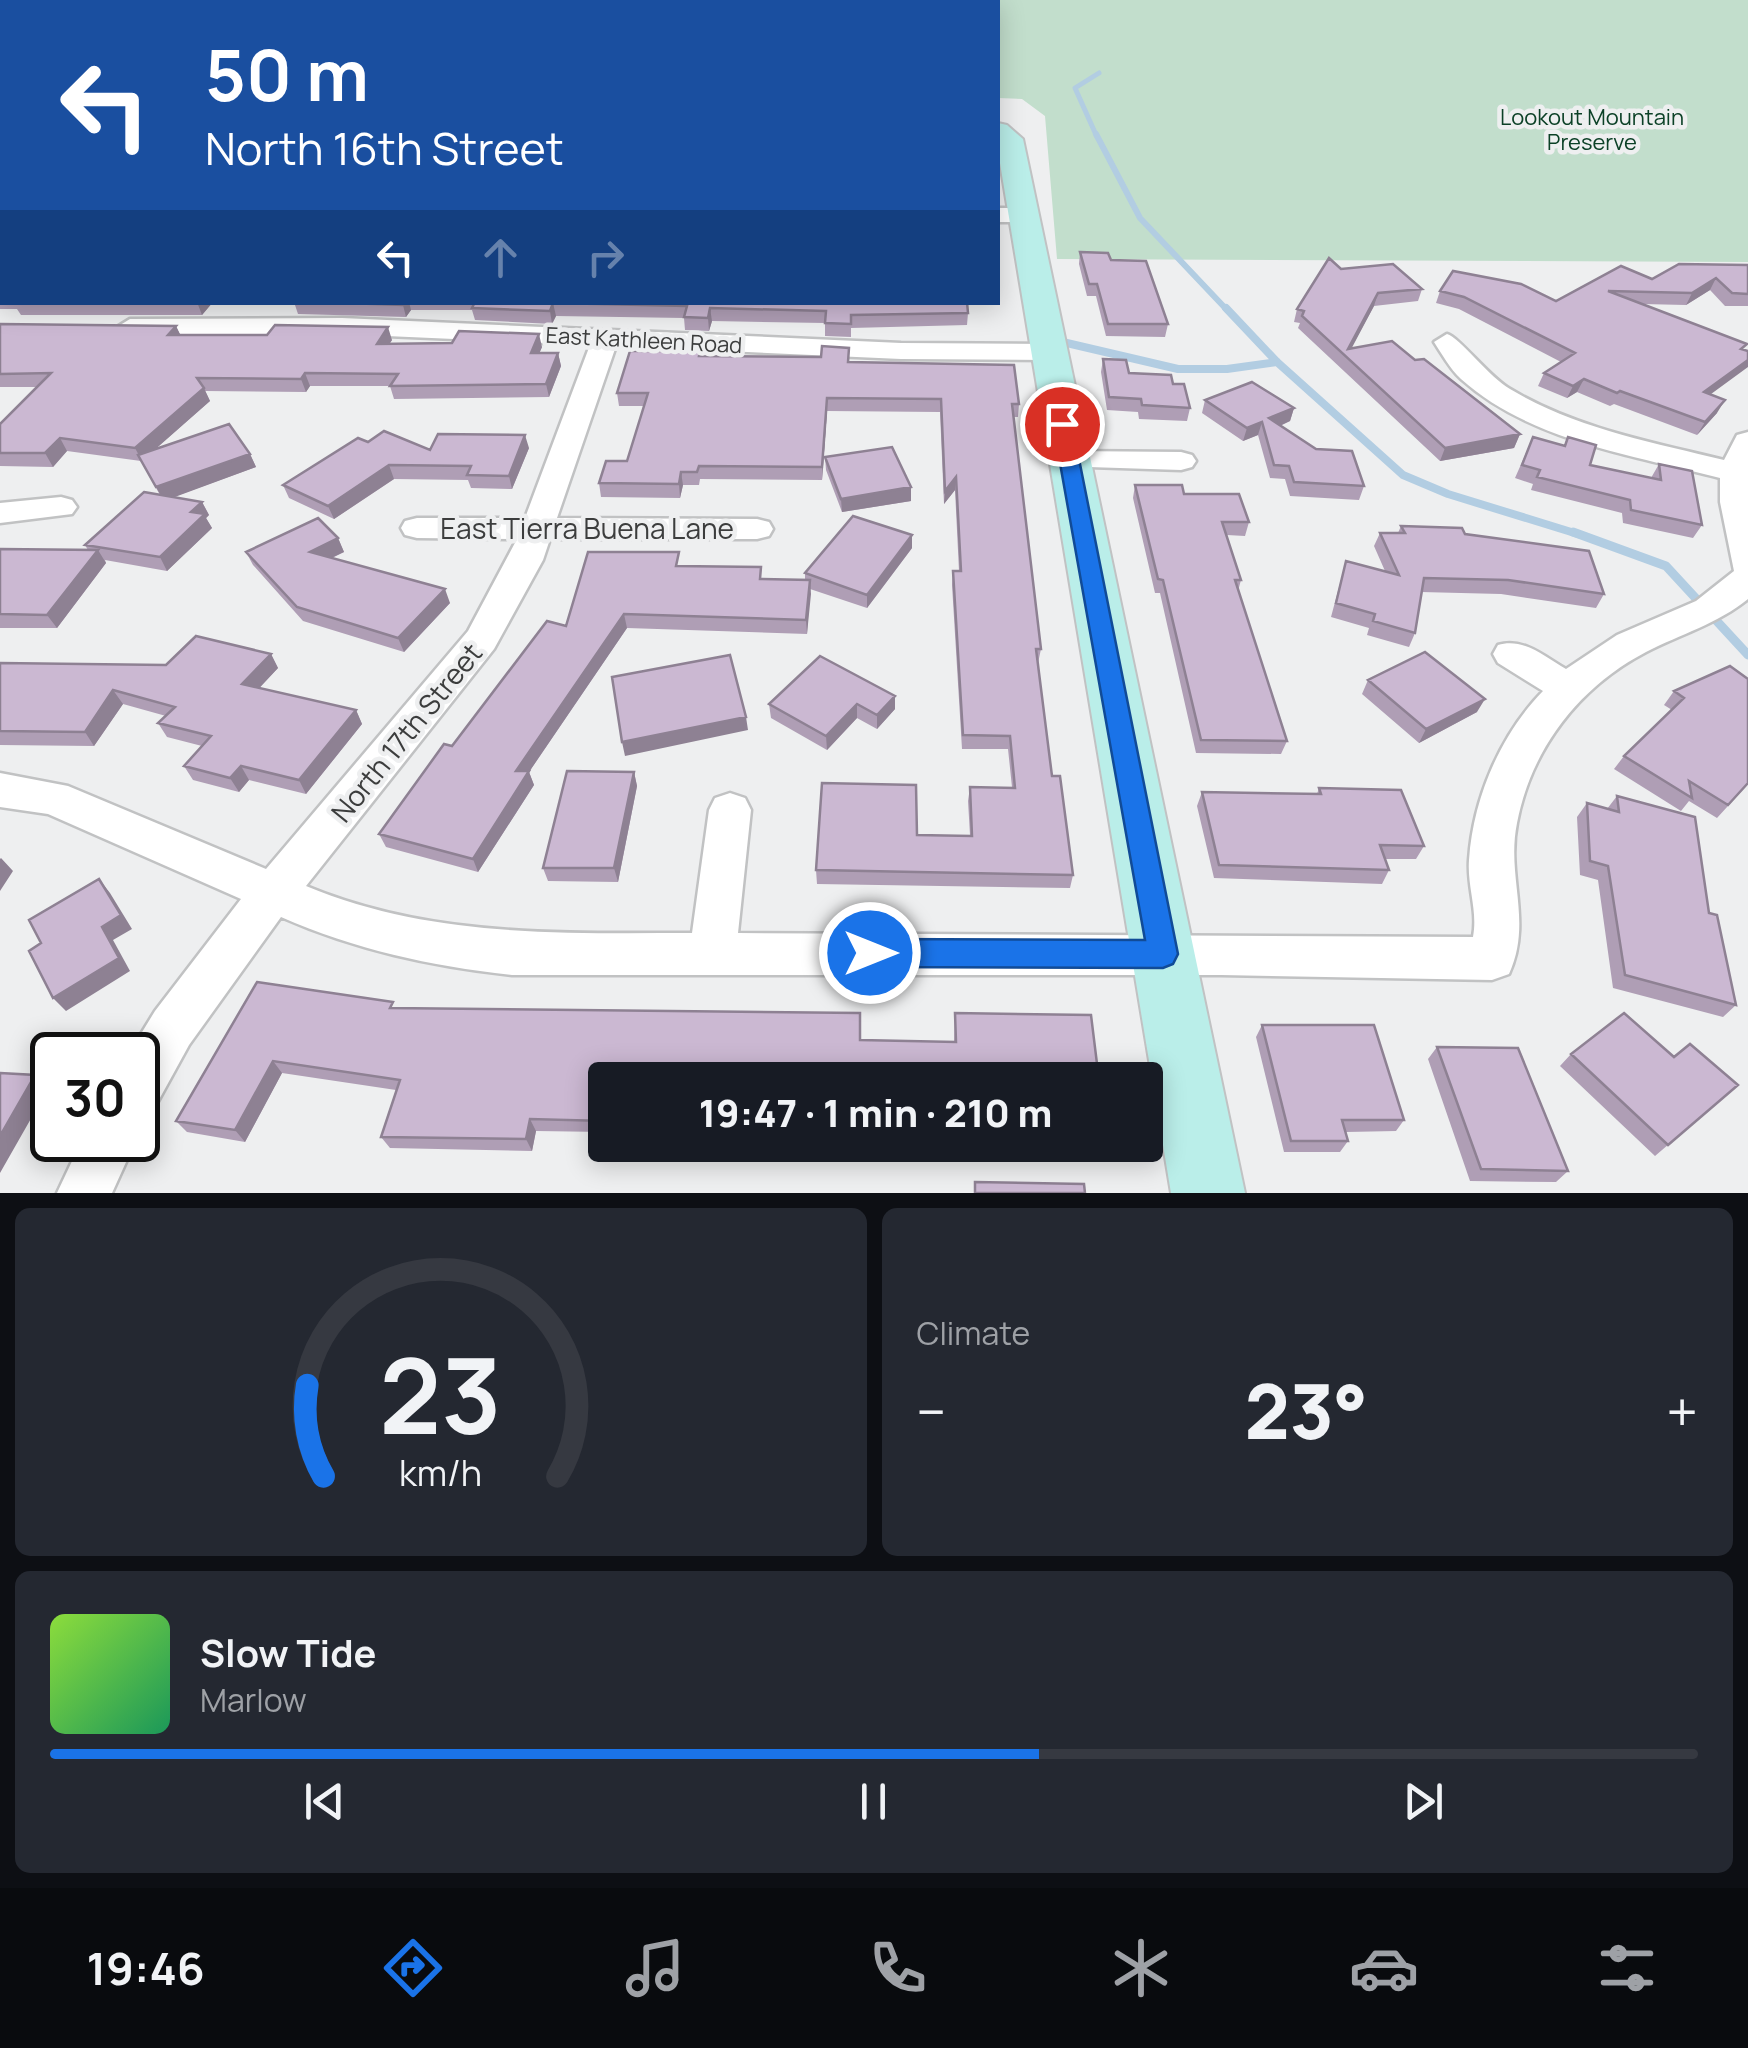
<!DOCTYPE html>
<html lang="en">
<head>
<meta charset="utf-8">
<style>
  body { margin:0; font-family:Manrope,sans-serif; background:#242831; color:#f1f3f6; height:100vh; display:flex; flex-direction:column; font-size:38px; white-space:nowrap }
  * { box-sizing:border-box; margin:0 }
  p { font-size:32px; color:#9ea1a6 }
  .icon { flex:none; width:55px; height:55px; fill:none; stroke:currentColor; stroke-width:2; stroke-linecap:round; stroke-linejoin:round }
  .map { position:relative; height:1193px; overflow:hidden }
  .sheet { display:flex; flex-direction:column; gap:15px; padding:15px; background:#0d0f14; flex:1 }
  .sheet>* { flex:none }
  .banner { position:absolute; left:0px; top:0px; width:1000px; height:305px; box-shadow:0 5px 25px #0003; background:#1a4fa0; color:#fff; overflow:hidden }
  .speed { position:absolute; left:30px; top:1032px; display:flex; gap:20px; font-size:50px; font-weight:700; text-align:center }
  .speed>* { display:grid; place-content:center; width:130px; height:130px; border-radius:50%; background:#171b24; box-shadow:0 5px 25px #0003; line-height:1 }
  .speed .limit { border:5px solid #111; border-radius:15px; background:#fff; color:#111 }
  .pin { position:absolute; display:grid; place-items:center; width:85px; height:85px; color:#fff; margin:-42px; border:5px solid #fff; border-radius:50%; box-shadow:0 2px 10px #0007 }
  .me { position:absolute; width:110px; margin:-55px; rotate:90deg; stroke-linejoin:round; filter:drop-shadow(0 0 8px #0008) }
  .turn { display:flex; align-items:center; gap:35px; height:210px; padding:0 40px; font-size:45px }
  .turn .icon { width:130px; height:130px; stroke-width:2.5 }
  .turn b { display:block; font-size:70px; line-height:85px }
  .lanes { display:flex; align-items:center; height:95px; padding:0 40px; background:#0003; justify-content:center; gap:50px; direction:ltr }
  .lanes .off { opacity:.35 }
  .big { font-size:75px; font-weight:800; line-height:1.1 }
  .sheet .widget { flex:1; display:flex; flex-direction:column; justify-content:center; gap:15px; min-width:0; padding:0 35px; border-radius:15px; background:#242831 }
  .sheet .dial { align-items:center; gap:0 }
  .dial svg { height:260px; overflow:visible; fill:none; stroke:#363941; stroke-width:7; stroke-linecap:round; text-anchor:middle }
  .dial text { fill:#f1f3f6; stroke:none }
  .song { display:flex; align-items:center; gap:30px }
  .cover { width:120px; height:120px; border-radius:15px; background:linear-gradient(135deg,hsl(90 70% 55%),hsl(150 70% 35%)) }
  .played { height:10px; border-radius:5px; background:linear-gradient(90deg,#1a73e8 60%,#363941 60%) }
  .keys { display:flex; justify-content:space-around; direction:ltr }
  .heat { display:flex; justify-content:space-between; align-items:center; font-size:55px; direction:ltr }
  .sheet .tiles { flex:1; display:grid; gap:15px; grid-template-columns:1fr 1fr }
  .widget:last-child { grid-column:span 2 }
  .trip { position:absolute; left:588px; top:1062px; width:575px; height:100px; border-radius:10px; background:#171b24; box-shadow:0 5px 25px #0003; font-weight:800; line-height:100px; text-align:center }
  .menu { display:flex; height:160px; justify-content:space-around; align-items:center; background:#090b0e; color:#9ea1a6 }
  .menu .icon { width:70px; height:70px }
  .menu .current { color:#1a73e8 }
  .menu b { font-size:45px; color:#f1f3f6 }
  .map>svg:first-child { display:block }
  .green { fill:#c2decc }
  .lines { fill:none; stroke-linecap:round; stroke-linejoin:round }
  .stream-far3 { stroke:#b2cde2; stroke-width:5 }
  .stream-far2 { stroke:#b2cde2; stroke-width:6 }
  .stream-far1 { stroke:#b2cde2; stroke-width:8 }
  .stream { stroke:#b2cde2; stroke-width:9 }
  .street-casing { stroke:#c1c2c3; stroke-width:5 }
  .secondary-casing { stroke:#c1c2c3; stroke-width:4 }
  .street { fill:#fff; fill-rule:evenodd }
  .secondary { fill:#baeee9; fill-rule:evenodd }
  .wall { fill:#af9eb5 }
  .shaded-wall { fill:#8e8193 }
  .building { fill:#cbb8d2; stroke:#8e8193; stroke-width:2.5 }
  .route { fill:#1a73e8; stroke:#114b97; stroke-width:2.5 }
  .labels { text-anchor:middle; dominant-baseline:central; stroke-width:9; stroke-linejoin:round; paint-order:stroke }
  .far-park-label { font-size:22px; fill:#0c4127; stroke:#eeeff0 }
  .far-street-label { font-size:22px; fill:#3c3d3d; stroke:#eeeff0 }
  .street-label { font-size:28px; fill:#3c3d3d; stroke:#eeeff0 }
</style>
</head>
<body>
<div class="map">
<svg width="1748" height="1193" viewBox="0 0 1748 1193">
  <rect width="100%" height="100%" fill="#eeeff0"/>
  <!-- green -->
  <path class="green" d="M197 0H1748V262L1057 259 1045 116 1022 99 998 98V2H194Z"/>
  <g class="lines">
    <!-- stream-far3 -->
    <path class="stream-far3" d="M1097 137 1075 88 1099 73"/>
    <!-- stream-far2 -->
    <path class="stream-far2" d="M1096 134 1140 218 1228 311"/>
    <!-- stream-far1 -->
    <path class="stream-far1" d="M1226 308 1277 362 1403 475 1448 494 1581 535
      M1054 340 1178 369H1227L1277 362"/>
    <!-- stream -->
    <path class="stream" d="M1573 532 1666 566 1748 655"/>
    <defs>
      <path id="street" d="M998 208H1022L1033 215 1022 222H998Z
        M342 318 901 343 1049 344 1062 352 1049 360 901 359 616 346 557 518 757 519 769 522 773 529 769 536 757 539H550L543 560 494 649 306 886C431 938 560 933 692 933L709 810 715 798 730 793 745 798 751 810 738 933 1473 937C1478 910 1467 887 1469 860 1473 799 1500 735 1543 691L1498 663 1493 654 1498 645C1523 637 1545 657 1566 669L1617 635 1696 601 1734 571 1720 502V478C1633 455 1530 441 1461 379 1450 369 1442 354 1434 342L1447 334C1459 337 1490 378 1510 389 1575 428 1651 442 1724 460L1737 435 1748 432V599C1717 624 1681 634 1646 652 1579 687 1531 749 1517 823 1506 877 1533 921 1509 974L1492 980 1221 975H512C431 966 356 950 281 917L189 1045 156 1105 138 1112V1055H128L155 1011 241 899 48 814 0 807V773L68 786 266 869 468 631 517 539 417 538 405 535 401 528 405 521 417 518H525L590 345 342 334 130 335 117 327 130 319Z
        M1069 451 1181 452 1192 455 1196 461 1192 467 1181 470 1058 466 1054 460 1058 454Z
        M61 497 72 500 77 507 72 514 0 523V503Z
        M82 1140H136L112 1193H57Z"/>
      <path id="secondary" d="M998 123 1007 125 1023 139 1245 1193H1171L998 151Z"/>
    </defs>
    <!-- street casing -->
    <use href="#street" class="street-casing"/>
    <!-- secondary casing -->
    <use href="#secondary" class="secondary-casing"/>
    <!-- street -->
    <use href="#street" class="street"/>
    <!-- secondary -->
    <use href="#secondary" class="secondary"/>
  </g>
  <!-- wall -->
  <path class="wall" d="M0 218H2V302H213L202 315H21L17 309H0Z
    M1080 252 1168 324 1165 337 1106 336 1096 296H1087L1079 264Z
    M1748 265V306H1725L1710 290 1686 305 1642 304 1711 395 1717 413 1697 435 1614 404 1610 406 1577 392 1567 398 1538 386 1544 373 1561 362 1459 309 1436 303 1440 291 1556 301 1652 279Z
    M1341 269 1422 289 1418 301 1374 306 1351 348 1415 360 1520 434 1514 448 1440 461 1298 328 1300 323 1294 322 1297 309Z
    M294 302H967L968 313 967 325 851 328V337L825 336V323L712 321 709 331 685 330 684 318 556 316 552 324 475 320 472 310H411L406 317 298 314Z
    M0 324 176 326 180 335 392 340 389 344 542 347 539 353H558L561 366 549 397 394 399 390 386H310L306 392 205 391 210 401 155 449 250 454 256 467 173 497 202 502 209 515 206 518 212 528 167 571 105 560 106 563 57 628H0V549L88 550 85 545 160 495 141 461 67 451 53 467 0 466V424L38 387H0Z
    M674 351 704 354 703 356 849 362 1019 404 1018 417H1013L1041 649 1038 663 1052 776 1073 875 1070 888 817 884 816 870 917 835H970L968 801 970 787H1012L1008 749H962L952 585 953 571H959L955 490 944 504 940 412 827 411 822 480 700 479 699 485H683L680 498 601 497 599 483 627 461 644 406H619L617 393Z
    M1103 359 1129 373 1173 384 1190 408 1187 421 1139 419 1138 412 1107 410 1101 372Z
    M1205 400 1294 408 1290 421 1280 426 1364 486 1359 500 1290 496 1285 479 1270 478 1258 435 1243 441 1202 413Z
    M1533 437 1564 446 1568 437 1590 465 1651 478 1659 464 1702 525 1693 538 1623 523 1622 513 1531 490 1533 484 1515 478Z
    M368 442 430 450 529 448 512 489 471 488 468 480 394 479 334 519 289 498 283 485Z
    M825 457 911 487V501L842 512 826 470Z
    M1135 485 1184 494 1249 522 1245 536 1227 535 1241 580 1238 591 1287 741 1281 754 1196 753 1160 593H1155L1133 498Z
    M1401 526 1465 534 1604 594 1596 608 1501 594 1421 592 1415 633 1409 647 1367 635 1369 628 1331 617 1346 561 1385 571 1374 546 1380 533H1398Z
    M912 535V548L867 608 810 589 807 634 627 628 529 772 534 785 478 872 386 847 379 834 452 746 566 626 681 566 763 580H805V573Z
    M338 538 344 552 332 558 450 603 404 652 303 621 253 565 246 552Z
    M271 654 278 668 259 688 356 710 362 724 306 794 249 780 239 792 193 780 184 766 202 746 167 737 158 723 166 716 123 704 94 746 0 745V663L166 665Z
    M1748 679V784L1717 818 1689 801 1681 811 1614 769 1624 756 1672 710 1664 705 1674 691Z
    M1368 680 1477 712 1419 743 1362 694Z
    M895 696V709L877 729 857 718 827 750 771 718 769 704Z
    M634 772 637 786 618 882 548 881 543 868Z
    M1319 788 1424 846 1416 859H1385L1389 870 1382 884 1214 878 1197 806 1202 792 1317 794Z
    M1617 796 1709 913 1736 1005 1723 1017 1613 988 1598 880 1580 875 1577 817 1587 803 1607 809Z
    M257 982 397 1008 860 1040 954 1042 955 1013 1099 1080H605V1132L536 1131 532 1151 390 1148 381 1137 396 1090 282 1073 245 1142 187 1132 176 1121Z
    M1262 1025 1404 1120 1396 1131 1346 1132 1348 1141 1340 1152H1284L1256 1037Z
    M1437 1047 1568 1171 1556 1182 1470 1181 1428 1059Z
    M1571 1054 1674 1057 1738 1085 1655 1156 1560 1066Z"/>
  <!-- shaded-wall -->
  <path class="shaded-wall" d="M154 0H173L169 2H150Z
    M1716 278 1710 290 1686 305 1692 293Z
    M1378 293 1374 306 1347 357 1348 349Z
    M197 302H213L202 315Z
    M404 302H409L411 310 406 317 403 305Z
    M553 303 556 316 552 324 550 311Z
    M710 308 712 321 709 331 708 318Z
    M176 326 182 338 168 335Z
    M388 327 392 340 381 357 377 344Z
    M539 334 542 347 534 366 531 353Z
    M558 353 561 366 549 397 546 384Z
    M1748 360V367L1696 405 1704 392Z
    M305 373 310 386 306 392 301 379Z
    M1584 379 1577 392 1567 398 1573 386Z
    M204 388 210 401 142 461 135 448Z
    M827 398V411L822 480V467Z
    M1725 400 1717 413 1697 435 1705 422Z
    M1294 408 1290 421 1266 432 1269 418Z
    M1262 422 1258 435 1243 441 1247 428Z
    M1520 434 1514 448 1440 461 1445 448Z
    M525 435 529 448 512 489 509 476Z
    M60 438 67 451 53 467 45 453Z
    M250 454 256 467 164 501 156 487Z
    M389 465 394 479 334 519 328 506Z
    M681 472 683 485 680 498 679 484Z
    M956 477 955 490 944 504 945 491Z
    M911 487V501L842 512 841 499Z
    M202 502 209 515 206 518 212 528 167 571 160 557 191 512Z
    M912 535V548L867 608V595Z
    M338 538 344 552 316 565 310 552Z
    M98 550 106 563 57 628 47 615Z
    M810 580 811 594 807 634 806 620Z
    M445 589 450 603 404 652 398 638Z
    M624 614 627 628 529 772 534 785 478 872 473 859 516 771Z
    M271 654 278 668 250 698 242 684Z
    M113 690 123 704 94 746 85 732Z
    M895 696V709L877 729V715Z
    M1485 699 1477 712 1419 743 1426 729Z
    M857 704V718L827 750 826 736Z
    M356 710 362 724 306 794 299 780Z
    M746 717 748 730 625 756 622 742Z
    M241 766 249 780 239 792 230 778Z
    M634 772 637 786 618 882 614 868Z
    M1 858 13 871 0 891V859Z
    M99 879 110 893 132 929 113 940 130 971 66 1011 53 998 102 927Z
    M273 1061 282 1073 245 1142 235 1130Z
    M35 1075 49 1087 0 1173V1136Z
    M530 1119 536 1131 532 1151 526 1139Z"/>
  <!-- building -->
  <path class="building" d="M26 0H154L150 2H26Z
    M0 39 2 40V67H0Z
    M2 145V175L0 176V146Z
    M0 218H2V297H0Z
    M1080 252 1108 253 1111 260 1146 261 1168 324H1108L1097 284H1089Z
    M1329 258 1341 269 1393 264 1422 289 1378 293 1348 349 1392 341 1415 360 1424 359 1520 434 1445 448 1302 316 1304 311 1297 309Z
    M1679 264 1748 265V294L1732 293 1716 278 1692 293 1608 291 1747 344 1741 349 1748 351V360L1704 392 1725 400 1705 422 1620 391 1617 393 1584 379 1573 386 1544 373 1575 353 1464 297 1440 291 1453 271 1521 284 1556 301 1621 266 1652 279Z
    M314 302H404L403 305Z
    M475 302H967L968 313 851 315V324L825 323 826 311 710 308 708 318 684 317 687 306 553 303 550 311 472 308Z
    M0 324 176 326 168 335H267L275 325 388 327 377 344 452 343 459 331 539 334 531 353H558L546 384 390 386 398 374 305 373 301 379 197 378 204 388 135 448 60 438 45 453H0V424L51 373 0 374Z
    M678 340 702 341 699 356 821 357 822 346 849 348 848 362 1014 365 1019 404H1012L1041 649H1036L1052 776H1060L1073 875 816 870 822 783 916 785 917 835 972 836 970 787 1015 788 1010 736 963 735 953 571H961L956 477 945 491 941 399 827 398 822 467 699 466 697 472H681L679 484 599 483 606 461H627L648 393H617L630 351H674Z
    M1103 359 1126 360 1129 373 1171 375 1173 384H1184L1190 408 1142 405 1141 399 1109 397Z
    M1252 382 1294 408 1269 418 1316 449 1352 451 1364 486 1294 482 1289 466 1274 465 1262 422 1247 428 1205 400Z
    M229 424 250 454 156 487 138 455Z
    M384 431 430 450 438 434 525 435 509 476 467 475 471 466 389 465 328 506 283 485 358 438 368 442Z
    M1533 437 1565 446 1568 437 1596 445 1590 465 1661 480 1659 464 1692 471 1702 525 1631 510 1630 500 1537 477 1540 470 1522 465Z
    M892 447 911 487 841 499 825 457Z
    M1135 485H1182L1184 494H1239L1249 522H1222L1241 580H1235L1287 741 1201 740 1163 580 1158 579Z
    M144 492 202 502 191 512 205 514 160 557 85 545Z
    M853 516 912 535 867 595 805 573Z
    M318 518 338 538 310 552 445 589 398 638 297 607 246 552Z
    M1401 526 1462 528 1465 534 1589 551 1604 594 1508 580 1424 578 1415 633 1373 621 1375 614 1336 603 1346 561 1399 575 1380 533H1405Z
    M0 549 98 550 47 615 0 614Z
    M588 552H679L676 566 761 567 760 579 810 580 806 620 624 614 516 771H529L473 859 379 834 444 744 452 746 547 621 566 626Z
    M196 636 271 654 242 684 356 710 299 780 241 766 230 778 184 766 211 736 158 723 175 707 113 690 85 732 0 731V663L166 665Z
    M1425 652 1485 699 1426 729 1368 680Z
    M730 655 746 717 622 742 612 677Z
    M820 656 895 696 877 715 857 704 826 736 769 704Z
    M1730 666 1748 679V783L1728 805 1689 781 1692 798 1624 756 1684 698 1674 691Z
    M567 771 634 772 614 868H543Z
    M1319 788 1401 790 1424 846 1380 845 1389 870 1219 865 1202 792 1321 794Z
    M1617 796 1695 817 1709 913 1717 915 1736 1005 1625 975 1608 866 1590 861 1587 803 1619 812Z
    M99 879 121 915 102 927 119 958 53 998 29 951 41 943 29 920Z
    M257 982 393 1002 390 1008 860 1013V1040L956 1042 955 1013 1091 1015 1099 1080H605V1121L530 1119 526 1139 381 1137 400 1080 273 1061 235 1130 176 1121Z
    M1624 1013 1674 1057 1690 1044 1738 1085 1668 1145 1571 1054Z
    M1262 1025H1374L1404 1120H1342L1348 1141H1291Z
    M1437 1047 1518 1048 1568 1171 1481 1169Z
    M0 1073 35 1075 0 1136Z
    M975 1182 1084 1184 1085 1193H975Z"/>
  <!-- route -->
  <path class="route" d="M1062 419 1072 424 1178 954 1173 964 1163 968 870 967 860 963 855 953 860 943 870 939 1145 940 1053 424Z"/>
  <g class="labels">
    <!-- far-park labels -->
    <g class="far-park-label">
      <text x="1592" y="117">Lookout Mountain<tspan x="1592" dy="25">Preserve</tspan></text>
    </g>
    <!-- far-street labels -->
    <g class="far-street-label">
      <text transform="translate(644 340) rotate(3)">East Kathleen Road</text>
    </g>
    <!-- street labels -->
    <g class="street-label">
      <text x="587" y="528">East Tierra Buena Lane</text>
      <text transform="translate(406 732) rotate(-51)">North 17th Street</text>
    </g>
  </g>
</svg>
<div class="speed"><div class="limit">30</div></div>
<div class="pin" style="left:1062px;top:424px;background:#d93025"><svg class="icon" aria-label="arrive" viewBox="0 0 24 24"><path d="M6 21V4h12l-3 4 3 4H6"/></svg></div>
<svg class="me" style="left:870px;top:953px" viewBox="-20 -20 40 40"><circle r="17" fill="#1a73e8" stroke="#fff" stroke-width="3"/><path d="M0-11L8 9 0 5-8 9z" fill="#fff"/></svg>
<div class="trip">19:47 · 1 min · 210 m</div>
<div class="banner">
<div class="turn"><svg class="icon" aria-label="left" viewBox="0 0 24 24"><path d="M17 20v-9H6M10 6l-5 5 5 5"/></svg><div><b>50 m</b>North 16th Street</div></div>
<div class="lanes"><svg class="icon" aria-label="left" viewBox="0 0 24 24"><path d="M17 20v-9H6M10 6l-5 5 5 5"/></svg><svg class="icon off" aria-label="ahead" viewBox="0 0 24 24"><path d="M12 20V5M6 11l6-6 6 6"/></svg><svg class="icon off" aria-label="right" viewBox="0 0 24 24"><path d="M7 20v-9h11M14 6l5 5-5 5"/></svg></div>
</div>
</div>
<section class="sheet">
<div class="tiles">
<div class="widget dial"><svg viewBox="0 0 100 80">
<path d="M14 69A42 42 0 1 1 86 69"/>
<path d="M14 69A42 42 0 0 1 9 41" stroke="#1a73e8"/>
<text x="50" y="56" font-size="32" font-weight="700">23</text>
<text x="50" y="72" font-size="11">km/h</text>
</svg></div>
<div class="widget"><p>Climate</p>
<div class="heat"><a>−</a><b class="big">23°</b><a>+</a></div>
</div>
<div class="widget">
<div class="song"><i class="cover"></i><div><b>Slow Tide</b><p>Marlow</p></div></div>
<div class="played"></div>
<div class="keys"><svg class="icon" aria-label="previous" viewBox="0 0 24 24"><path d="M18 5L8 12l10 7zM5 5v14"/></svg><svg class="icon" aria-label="pause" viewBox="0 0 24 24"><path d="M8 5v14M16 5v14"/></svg><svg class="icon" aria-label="next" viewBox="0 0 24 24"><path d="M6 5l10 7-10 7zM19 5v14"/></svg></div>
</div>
</div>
</section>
<nav class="menu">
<b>19:46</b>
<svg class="icon current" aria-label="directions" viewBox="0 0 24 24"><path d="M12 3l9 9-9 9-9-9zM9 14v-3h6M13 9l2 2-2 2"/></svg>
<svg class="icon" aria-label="music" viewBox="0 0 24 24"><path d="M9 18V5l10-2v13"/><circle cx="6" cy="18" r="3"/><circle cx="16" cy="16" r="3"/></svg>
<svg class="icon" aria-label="phone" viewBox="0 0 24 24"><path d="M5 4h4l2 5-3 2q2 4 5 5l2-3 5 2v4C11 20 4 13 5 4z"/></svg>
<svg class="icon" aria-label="climate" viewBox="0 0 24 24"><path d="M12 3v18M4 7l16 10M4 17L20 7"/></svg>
<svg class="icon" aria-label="car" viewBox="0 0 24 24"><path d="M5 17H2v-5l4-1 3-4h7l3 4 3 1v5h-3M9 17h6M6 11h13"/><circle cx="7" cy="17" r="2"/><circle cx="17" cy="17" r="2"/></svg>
<svg class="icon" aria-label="filters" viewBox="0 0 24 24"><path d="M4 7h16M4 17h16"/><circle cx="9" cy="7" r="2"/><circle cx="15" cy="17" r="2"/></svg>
</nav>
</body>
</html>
